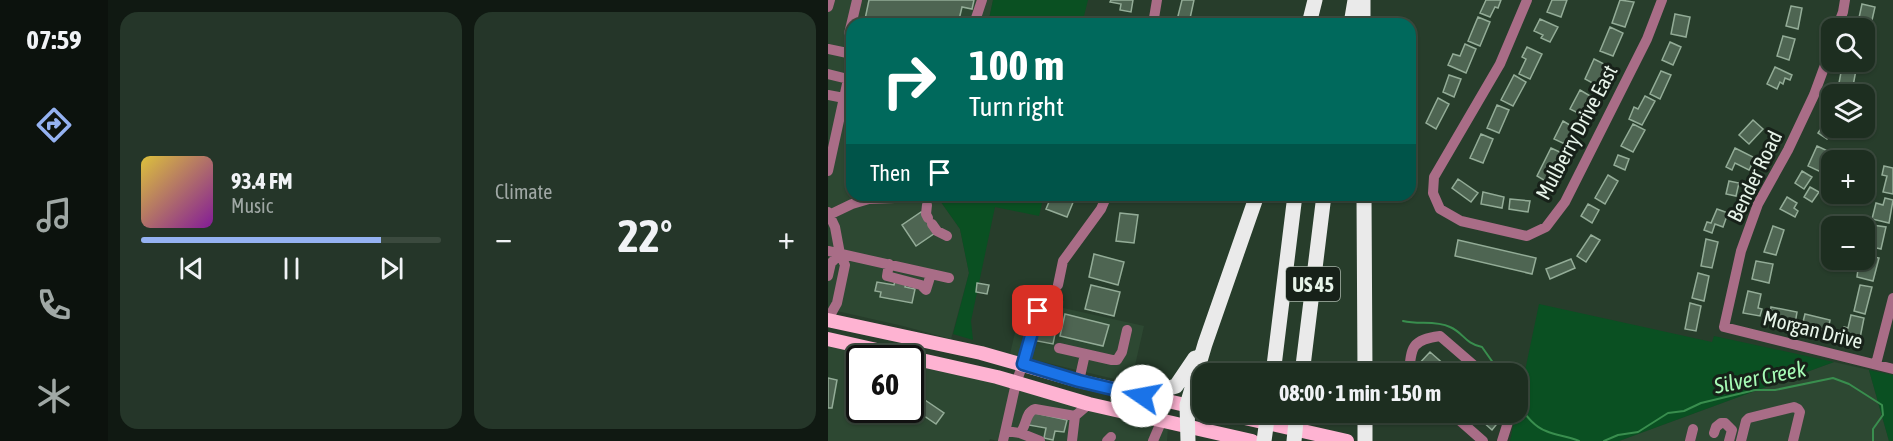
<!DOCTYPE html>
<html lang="en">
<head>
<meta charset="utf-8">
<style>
  body { margin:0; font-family:"Asap Condensed",sans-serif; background:#253629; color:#f1f3f6; height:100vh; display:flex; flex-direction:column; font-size:22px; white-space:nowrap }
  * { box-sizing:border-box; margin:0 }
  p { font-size:20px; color:#a0a8a5 }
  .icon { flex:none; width:33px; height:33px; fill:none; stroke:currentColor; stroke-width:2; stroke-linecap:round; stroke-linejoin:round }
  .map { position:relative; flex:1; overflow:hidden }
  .details { display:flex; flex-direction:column; gap:12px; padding:12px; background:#101912; width:720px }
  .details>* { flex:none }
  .top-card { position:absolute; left:18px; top:18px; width:570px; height:183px; border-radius:18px; box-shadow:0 2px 4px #0004,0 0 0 2px #3b4a3e; background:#00695c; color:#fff; overflow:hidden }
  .buttons { position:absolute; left:993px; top:18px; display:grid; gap:12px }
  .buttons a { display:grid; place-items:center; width:54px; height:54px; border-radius:12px; background:#1d2e20; box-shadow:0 2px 4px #0004,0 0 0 2px #3b4a3e; font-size:30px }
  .speed { position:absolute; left:18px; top:345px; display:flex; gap:12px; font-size:30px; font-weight:700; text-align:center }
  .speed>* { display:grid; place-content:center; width:78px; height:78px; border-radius:50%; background:#1d2e20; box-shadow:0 2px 4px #0004,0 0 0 2px #3b4a3e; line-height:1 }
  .speed .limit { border:3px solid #111; border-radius:9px; background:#fff; color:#111 }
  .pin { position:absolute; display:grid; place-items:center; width:51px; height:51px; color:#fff; margin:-26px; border-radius:12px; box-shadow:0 3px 9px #0006 }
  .me { position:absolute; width:66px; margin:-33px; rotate:282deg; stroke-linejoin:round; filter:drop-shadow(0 0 4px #0008) }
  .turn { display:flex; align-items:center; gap:21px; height:126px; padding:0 24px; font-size:27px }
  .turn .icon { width:78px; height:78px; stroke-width:2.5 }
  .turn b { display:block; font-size:42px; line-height:51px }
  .then { display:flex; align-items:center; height:57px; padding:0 24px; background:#0003; gap:12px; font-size:22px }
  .big { font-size:45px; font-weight:700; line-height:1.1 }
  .details .card { flex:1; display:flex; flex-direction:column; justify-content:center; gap:9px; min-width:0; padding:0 21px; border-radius:18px; background:#253629 }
  .song { display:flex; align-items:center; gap:18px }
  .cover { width:72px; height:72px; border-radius:9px; background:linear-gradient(135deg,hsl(50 70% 55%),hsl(290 70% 35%)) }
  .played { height:6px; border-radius:3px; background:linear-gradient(90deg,#95b2f1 80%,#3b4a3e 80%) }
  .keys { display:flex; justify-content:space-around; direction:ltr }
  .heat { display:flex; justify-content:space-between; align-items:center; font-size:33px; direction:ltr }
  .details .tiles { flex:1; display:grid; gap:12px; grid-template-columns:repeat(2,1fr) }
  .trip { position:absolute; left:364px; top:363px; width:336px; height:60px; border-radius:18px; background:#1d2e20; box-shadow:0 2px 4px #0004,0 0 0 2px #3b4a3e; font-weight:700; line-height:60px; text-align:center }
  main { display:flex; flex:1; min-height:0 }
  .tab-bar { display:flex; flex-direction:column; width:108px; justify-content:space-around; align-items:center; background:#0c120d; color:#a0a8a5 }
  .tab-bar .icon { width:42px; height:42px }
  .tab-bar .active { color:#95b2f1 }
  .tab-bar b { font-size:27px; color:#f1f3f6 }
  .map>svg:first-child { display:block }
  .built { fill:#2d4832 }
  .green { fill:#0a5022 }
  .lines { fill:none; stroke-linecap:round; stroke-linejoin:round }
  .stream { stroke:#398e4e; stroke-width:2 }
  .building { fill:#4e6552; stroke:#93ac97; stroke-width:1.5 }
  .minor { stroke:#a96d87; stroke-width:10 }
  .major { stroke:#feb3d2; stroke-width:14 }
  .highway { stroke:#eaeaea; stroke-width:15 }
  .highway-bridge { stroke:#eaeaea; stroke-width:15 }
  .route-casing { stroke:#114b97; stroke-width:15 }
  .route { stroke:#1a73e8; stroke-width:10 }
  .labels { text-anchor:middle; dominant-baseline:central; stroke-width:6; stroke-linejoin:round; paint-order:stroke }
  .shield { fill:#172119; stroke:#a9b5ab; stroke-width:1.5 }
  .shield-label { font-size:20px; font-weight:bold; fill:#e7f4e9 }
  .street-label { font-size:21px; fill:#e7f4e9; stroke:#172119 }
  .water-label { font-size:22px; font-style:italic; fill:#a6fbb5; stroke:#172119 }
</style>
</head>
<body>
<main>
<nav class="tab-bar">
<b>07:59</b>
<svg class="icon active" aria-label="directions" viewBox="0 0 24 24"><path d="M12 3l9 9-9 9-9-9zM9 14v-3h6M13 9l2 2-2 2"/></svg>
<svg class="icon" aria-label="music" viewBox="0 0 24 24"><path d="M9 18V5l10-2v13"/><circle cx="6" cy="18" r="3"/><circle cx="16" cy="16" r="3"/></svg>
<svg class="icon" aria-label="phone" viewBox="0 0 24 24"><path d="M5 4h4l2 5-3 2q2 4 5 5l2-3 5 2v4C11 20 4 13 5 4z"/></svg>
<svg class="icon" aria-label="climate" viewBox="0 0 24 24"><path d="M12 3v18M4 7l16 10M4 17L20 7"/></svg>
</nav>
<section class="details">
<div class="tiles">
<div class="card">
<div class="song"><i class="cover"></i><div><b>93.4 FM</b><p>Music</p></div></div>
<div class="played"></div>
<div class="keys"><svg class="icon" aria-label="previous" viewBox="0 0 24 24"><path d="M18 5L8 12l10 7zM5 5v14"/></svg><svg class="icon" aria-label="pause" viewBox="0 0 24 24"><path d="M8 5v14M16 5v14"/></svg><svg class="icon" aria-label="next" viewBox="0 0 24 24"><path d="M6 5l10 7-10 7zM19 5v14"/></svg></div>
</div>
<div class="card"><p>Climate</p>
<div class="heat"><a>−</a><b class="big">22°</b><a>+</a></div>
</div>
</div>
</section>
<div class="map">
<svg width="1065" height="441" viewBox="0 0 1065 441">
  <rect width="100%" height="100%" fill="#273d2b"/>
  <!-- built -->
  <path class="built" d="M0 0H165L160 24H24V195H108L132 229 141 273 123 339 75 326 0 309Z
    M216 293 220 297 227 300 236 301 235 308 316 326 303 383 182 354 196 294Z
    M0 344 61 358H32V410H82L83 363 204 391 340 427 339 441H169L162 439 161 441H0Z
    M1006 362 1041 370 1061 441H791Z"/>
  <!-- green -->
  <path class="green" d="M165 0H260L254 24H160Z
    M108 195H216L211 216 167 207 143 321 145 340 125 334 141 273 132 229Z
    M711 304 884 342 886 336 1006 362 791 441H682L688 413 690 412V404Z
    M1041 370 1065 375V441H1061Z"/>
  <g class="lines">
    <!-- stream -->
    <path class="stream" d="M575 321C591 325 607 320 622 327 636 333 636 343 654 347L673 374
      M690 405C697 414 706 427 718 431 729 436 740 436 751 441
      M776 441 790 435 810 432 840 413 856 411 873 403 927 390H947L1005 378 1021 384 1054 405 1055 415 1045 429V441"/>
  </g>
  <!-- building -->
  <path class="building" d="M41 0H146L144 9 134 7 130 24H36Z
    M283 0H305L303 12 292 10 293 4 282 2Z
    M354 0H366L361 23 349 20Z
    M658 0H673L670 8 667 7 662 17 652 13Z
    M724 0H739L733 17 719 12Z
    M792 0 806 2 797 27 784 23Z
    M1034 4 1047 7 1042 29 1029 27Z
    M963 6 974 8 970 29 958 26Z
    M847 14 862 17 858 37 843 34Z
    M650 17 662 22 652 46 640 41Z
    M712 19 730 27 722 42 713 38 715 35 706 31Z
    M782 27 795 33 785 56 772 51Z
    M955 36 967 39 961 60 949 56Z
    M842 42 853 47 845 65 834 60Z
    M637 44 648 49 638 73 620 65 625 54 632 56Z
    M699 47 714 54 702 79 691 74 698 59 694 57Z
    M766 59 780 66 770 86 757 79Z
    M947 67 964 75 962 80 957 78 955 84 952 82 949 89 939 84Z
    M1014 67 1028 70 1025 86 1011 83Z
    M833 71 843 75 832 99 822 94Z
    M621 75 633 79 626 97 615 92Z
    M686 75 698 82 685 106 673 100Z
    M752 90 764 97 754 115 742 109Z
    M817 96 827 101 814 125 801 119 806 107 810 109Z
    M610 98 621 104 608 129 598 123Z
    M669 105 681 110 671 133 659 128Z
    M999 119 1004 122V128H1007L999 139 990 133Z
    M925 120 935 129 921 144 911 135Z
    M735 121 747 128 739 145 726 139Z
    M805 124 817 130 805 152 793 146Z
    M22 129H24V152L17 151Z
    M653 134 665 139 655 163 642 158Z
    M989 146 1002 152 993 172 980 166Z
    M723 148 734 153 719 182 709 176Z
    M907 148 927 158 921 170 907 163 904 170 898 167Z
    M790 155 801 159 797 170 786 165Z
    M1056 166 1065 168V194L1055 192 1059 176 1054 175Z
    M974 171 984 177 976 189 967 183Z
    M780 175 790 181 777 204 767 198Z
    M630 179 650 193 643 202 624 188Z
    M901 181 911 183 908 196 898 194Z
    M982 187 991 192 984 202 976 197Z
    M655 192 676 197 674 208 653 204Z
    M224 195H234L246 200 239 217 218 209Z
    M959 197 969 203 966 208 970 211 967 217 952 209Z
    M1057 198 1065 200 1061 223 1044 219 1048 203 1055 205Z
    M682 199 702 201 700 212 681 209Z
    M760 204 771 210 764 223 753 216Z
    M889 209 900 213 895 227 887 224 884 233 876 230 879 222 883 223Z
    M93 212 107 233 88 246 74 225Z
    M292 213 310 215 306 243 288 241Z
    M1044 225 1058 227 1053 249 1040 246Z
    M945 226 956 230 948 255 936 252Z
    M763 235 772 240 758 262 749 256Z
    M878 239 890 242 884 268 873 266Z
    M630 240 708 258 704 274 627 256Z
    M266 254 296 262 290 285 261 277Z
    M1037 255 1051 258 1045 281 1029 277 1030 269 1033 270Z
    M743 259 747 268 722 279 718 269Z
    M928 261 945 264 941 283 924 279Z
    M870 273 881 276 876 301 864 298Z
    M68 276 79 278 77 287 87 289 84 303 52 297 53 292 47 291 49 282 66 285Z
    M149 283 161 285 159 294 148 292Z
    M263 285 292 292 286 316 257 309Z
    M1032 285 1044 287 1037 314 1026 311Z
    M920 291 933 294 930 308 934 309 932 316 915 313Z
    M862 303 873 306 868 331 857 329Z
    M943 307 969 312 967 324 941 318Z
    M211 311 231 315 225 344 204 340Z
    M237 314 281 325 275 346 232 336Z
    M977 314 1002 320 1000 331 974 326Z
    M1023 315 1036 318 1032 338 1014 334 1016 327 1020 328Z
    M602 352 627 374H598L589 366Z
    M0 378 9 380 4 408H0Z
    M32 392V410H70L68 418 28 409Z
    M94 398 116 413 108 424 86 409Z
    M198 411 239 420 236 432 227 431 225 440 216 438 218 428 195 424Z
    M644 412H673L676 415 664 430Z"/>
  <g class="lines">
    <!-- minor -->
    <path class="minor" d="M699 0 672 64 606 177 605 193 612 209 633 221 699 236 718 227 737 202 819 39 834 0
      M0 7 2 0
      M146 24 154 0
      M325 24 329 0
      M1009 28 1015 12 1017 0
      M24 44 21 34 29 0
      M1004 46 986 95 960 150 930 204 913 251 896 327 1065 369
      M0 49 24 54
      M0 74 20 79
      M0 95 16 98
      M0 171 24 61
      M99 205 98 214 100 218
      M0 212 7 227 12 254 17 265 9 303 0 319
      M1 215 24 204 41 199 67 198 70 195
      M104 224 109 231 119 236
      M0 251 121 278
      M61 264 59 276 93 285 98 290 103 274
      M0 276 3 263 12 254
      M230 285 235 261 273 209 279 195
      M231 348 284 360H289L294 352 299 330
      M1048 364 1065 298
      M581 374C583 346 584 340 612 336L656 374
      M251 381 257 354
      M622 412 655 441
      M178 431 192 433C199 426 197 412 207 409L247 416
      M192 433 212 441
      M886 433 888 427 893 423H897L904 430 901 441
      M175 441 188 383 201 347 210 311
      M244 441 247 416 261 404
      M279 441 283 437
      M325 441 334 420
      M674 441 681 419 680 412
      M862 441 865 429
      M913 441 918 421 921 418 966 407 970 409 972 412 965 441"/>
    <!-- major -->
    <path class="major" d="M0 320 153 353 251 381 375 409
      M0 339 169 377 261 404 424 441
      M390 412 519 441"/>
    <!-- highway -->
    <path class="highway" d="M535 0V24
      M481 24 487 0
      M523 24 527 0
      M536 195 537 374
      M445 374 467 195
      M474 374 496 195
      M313 396 348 386 367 358
      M537 412V441
      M360 441 359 405 377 344 429 195"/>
    <!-- highway-bridge -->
    <path class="highway-bridge" d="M436 441 440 412
      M466 441 469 412"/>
  </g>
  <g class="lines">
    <defs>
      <path id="route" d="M210 311 195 364 251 381 314 396"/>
    </defs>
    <!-- route casing -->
    <use href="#route" class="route-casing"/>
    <!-- route -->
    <use href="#route" class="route"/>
  </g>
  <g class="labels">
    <!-- shield labels -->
    <rect class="shield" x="458" y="267" width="54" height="34" rx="4.5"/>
    <g class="shield-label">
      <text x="485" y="284">US 45</text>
    </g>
    <!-- street labels -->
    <g class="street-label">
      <text transform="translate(748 132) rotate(-62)">Mulberry Drive East</text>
      <text transform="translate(926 176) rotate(-64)">Bender Road</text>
      <text transform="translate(985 329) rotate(14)">Morgan Drive</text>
    </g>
    <!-- water labels -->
    <g class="water-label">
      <text transform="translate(932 377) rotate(-11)">Silver Creek</text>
    </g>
  </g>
</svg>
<div class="buttons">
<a><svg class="icon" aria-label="search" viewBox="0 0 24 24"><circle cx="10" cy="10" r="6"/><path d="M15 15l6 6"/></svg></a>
<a><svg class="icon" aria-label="layers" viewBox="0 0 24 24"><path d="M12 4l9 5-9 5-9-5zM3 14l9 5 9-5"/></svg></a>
<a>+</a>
<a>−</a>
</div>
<div class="speed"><div class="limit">60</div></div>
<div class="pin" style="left:210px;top:311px;background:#d93025"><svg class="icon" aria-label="arrive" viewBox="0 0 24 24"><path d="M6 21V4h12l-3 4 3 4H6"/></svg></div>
<svg class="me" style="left:314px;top:396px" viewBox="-20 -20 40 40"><circle r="19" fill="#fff"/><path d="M0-13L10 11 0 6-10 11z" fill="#1a73e8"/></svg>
<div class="trip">08:00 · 1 min · 150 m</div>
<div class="top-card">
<div class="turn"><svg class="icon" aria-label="right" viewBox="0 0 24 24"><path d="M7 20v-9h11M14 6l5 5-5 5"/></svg><div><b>100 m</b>Turn right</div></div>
<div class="then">Then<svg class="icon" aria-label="arrive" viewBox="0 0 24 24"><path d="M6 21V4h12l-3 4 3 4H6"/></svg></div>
</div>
</div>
</main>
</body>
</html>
